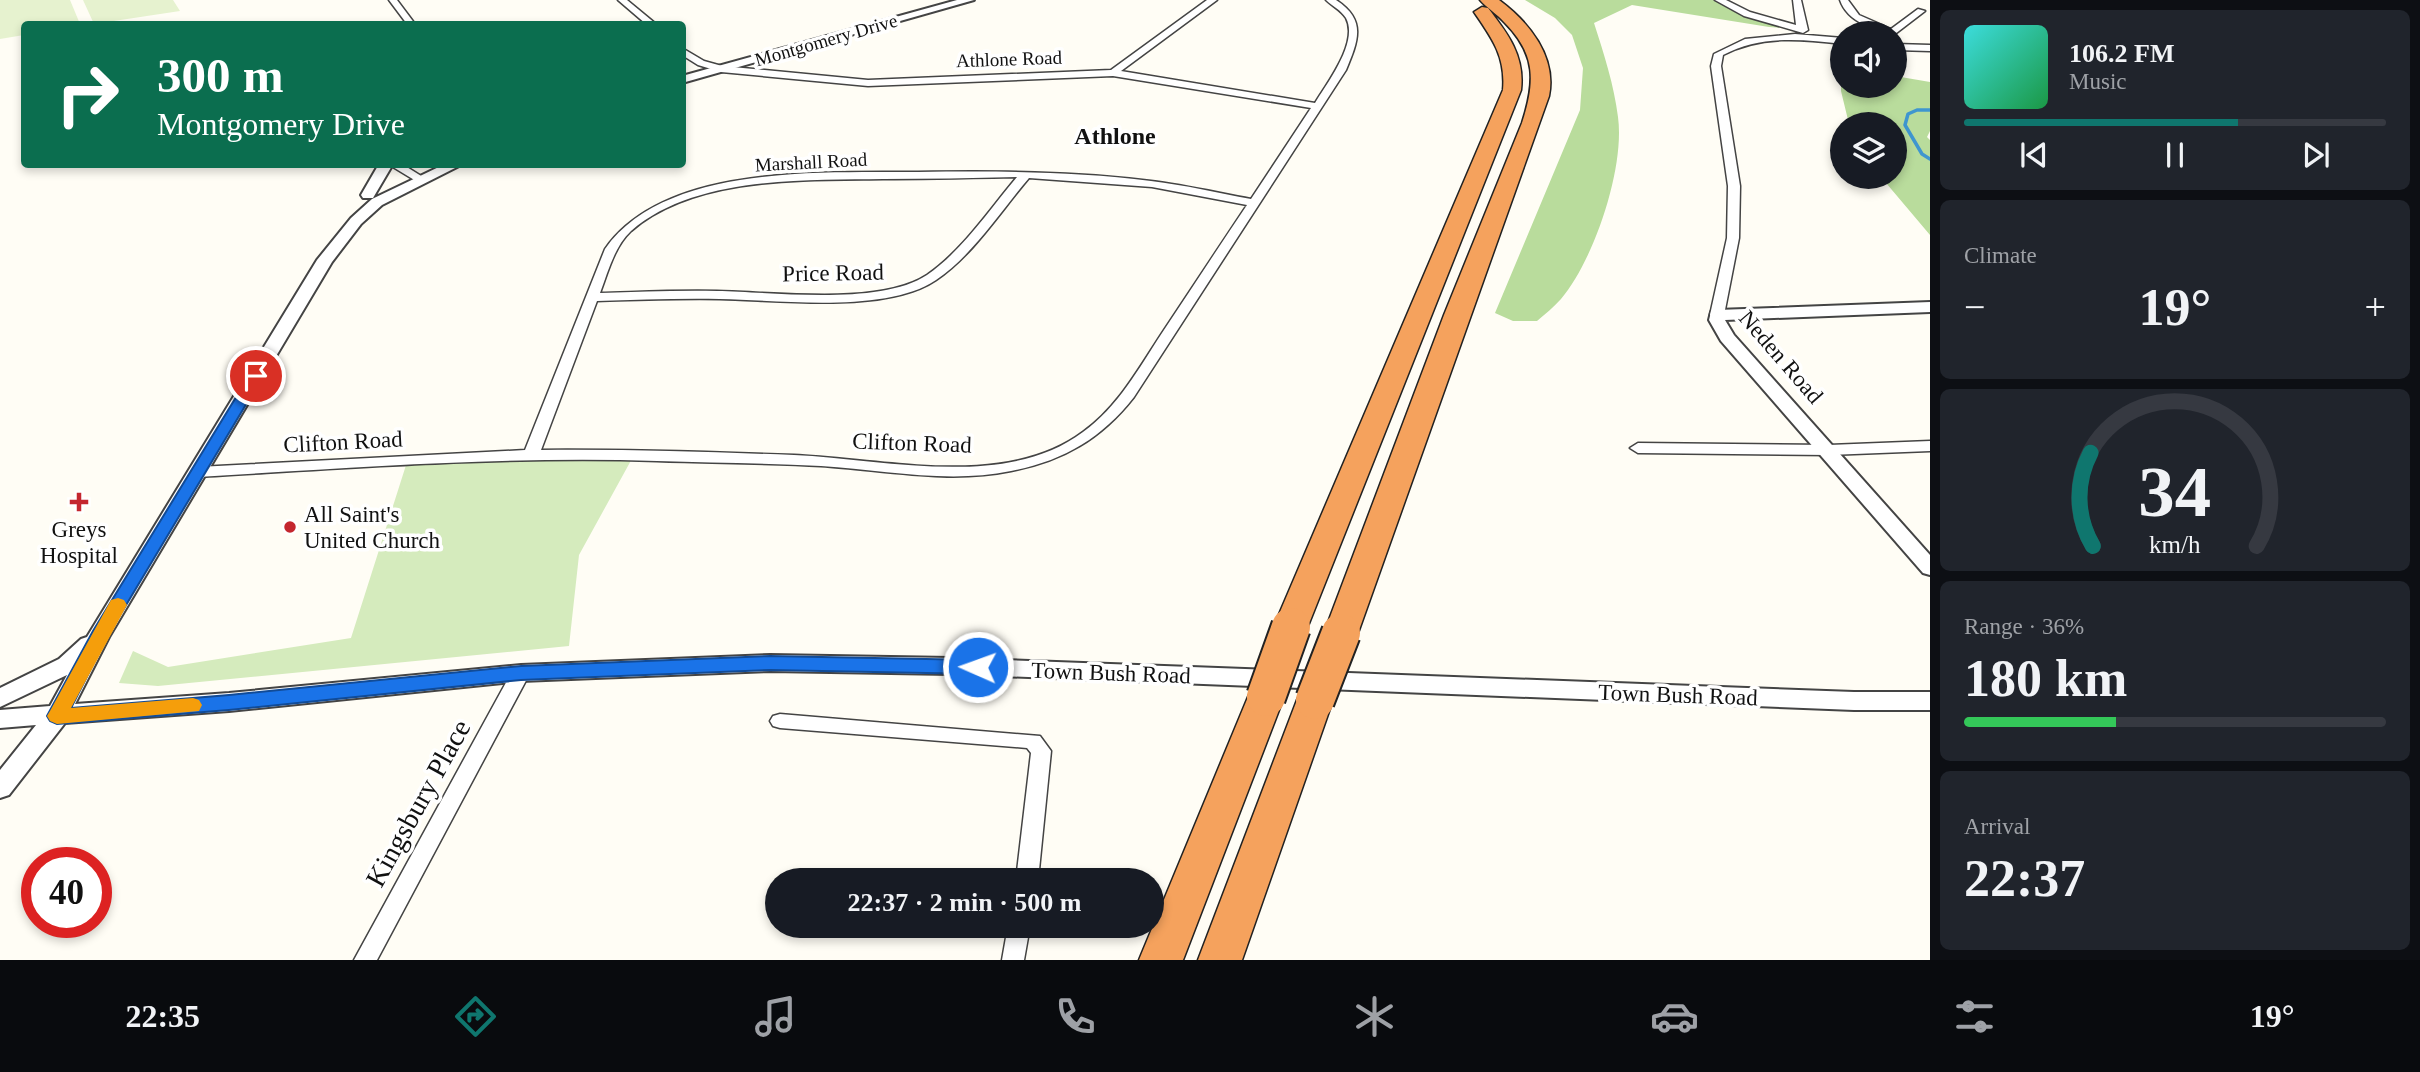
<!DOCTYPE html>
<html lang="en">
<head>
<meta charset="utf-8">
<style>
  body { margin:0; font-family:"Times New Roman",serif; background:#20242c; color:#f1f3f6; height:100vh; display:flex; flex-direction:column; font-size:26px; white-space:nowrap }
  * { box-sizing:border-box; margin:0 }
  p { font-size:23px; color:#9ea1a6 }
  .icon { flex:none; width:38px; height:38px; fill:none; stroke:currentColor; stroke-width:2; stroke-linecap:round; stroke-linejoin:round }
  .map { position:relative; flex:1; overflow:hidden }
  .drawer { display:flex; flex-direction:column; gap:10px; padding:10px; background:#0d0f14; width:490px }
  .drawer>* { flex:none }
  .guide { position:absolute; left:21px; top:21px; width:665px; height:147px; border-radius:7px; box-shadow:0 4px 10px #0003; background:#0b6e4f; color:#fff; overflow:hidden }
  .controls { position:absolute; left:1830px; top:21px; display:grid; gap:14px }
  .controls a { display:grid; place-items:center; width:77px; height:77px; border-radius:50%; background:#171b24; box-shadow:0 4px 10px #0003; font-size:35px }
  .speed { position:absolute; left:21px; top:847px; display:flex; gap:14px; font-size:35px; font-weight:700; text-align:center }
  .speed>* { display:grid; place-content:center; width:91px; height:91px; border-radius:50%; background:#171b24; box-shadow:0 4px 10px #0003; line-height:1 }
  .speed .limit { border:10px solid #d22; background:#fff; color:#111 }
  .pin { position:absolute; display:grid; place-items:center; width:60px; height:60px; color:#fff; margin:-30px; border:4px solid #fff; border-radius:50%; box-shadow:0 2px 7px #0007 }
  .me { position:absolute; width:77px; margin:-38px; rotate:272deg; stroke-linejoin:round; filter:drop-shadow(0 0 5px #0008) }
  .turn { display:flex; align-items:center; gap:24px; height:147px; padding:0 21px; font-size:32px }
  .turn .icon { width:91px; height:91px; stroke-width:2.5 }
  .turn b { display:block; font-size:49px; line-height:60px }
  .big { font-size:52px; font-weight:700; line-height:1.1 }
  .drawer .card { flex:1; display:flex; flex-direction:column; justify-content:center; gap:10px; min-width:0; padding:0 24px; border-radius:10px; background:#20242c }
  .drawer .dial { align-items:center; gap:0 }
  .dial svg { height:182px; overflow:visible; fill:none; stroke:#363941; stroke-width:7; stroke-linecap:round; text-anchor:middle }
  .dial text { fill:#f1f3f6; stroke:none }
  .song { display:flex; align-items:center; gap:21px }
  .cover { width:84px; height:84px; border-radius:10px; background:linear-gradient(135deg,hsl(180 70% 55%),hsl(140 70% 35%)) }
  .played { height:7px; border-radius:4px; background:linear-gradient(90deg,#0f766e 65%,#363941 65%) }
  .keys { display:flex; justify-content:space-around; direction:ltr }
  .heat { display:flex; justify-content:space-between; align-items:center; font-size:38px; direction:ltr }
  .charge { height:10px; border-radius:5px; background:linear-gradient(90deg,#34c759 36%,#363941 0) }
  .trip { position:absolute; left:765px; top:868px; width:399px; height:70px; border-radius:35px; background:#171b24; box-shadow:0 4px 10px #0003; font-weight:700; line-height:70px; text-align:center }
  .menu { display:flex; height:112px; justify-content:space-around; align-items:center; background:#090b0e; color:#9ea1a6 }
  .menu .icon { width:49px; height:49px }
  .menu .on { color:#0f766e }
  .menu b { font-size:32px; color:#f1f3f6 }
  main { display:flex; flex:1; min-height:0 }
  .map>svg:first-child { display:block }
  .green { fill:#d5ebbd }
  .forest { fill:#b9dc9c }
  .pitch { fill:#e6f2cf }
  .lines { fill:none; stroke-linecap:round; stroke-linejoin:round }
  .stream { stroke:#3f96cf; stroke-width:3.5 }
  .minor-casing { stroke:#444; stroke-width:3 }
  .tertiary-casing { stroke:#444; stroke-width:4 }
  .motorway-casing { stroke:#222; stroke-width:3 }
  .minor { fill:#fff; fill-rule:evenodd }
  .tertiary { fill:#fff; fill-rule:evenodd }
  .motorway { fill:#f5a25d; fill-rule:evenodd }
  .motorway-bridge-far1-casing { stroke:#222; stroke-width:33; stroke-linecap:butt }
  .motorway-bridge-casing { stroke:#222; stroke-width:42; stroke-linecap:butt }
  .motorway-bridge-far1 { stroke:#f5a25d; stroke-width:30 }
  .motorway-bridge { stroke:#f5a25d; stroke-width:38 }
  .route { fill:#1a73e8; stroke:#114b97; stroke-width:2 }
  .slow { fill:#f59e0b }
  .poi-dot { fill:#c4262e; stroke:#fff; stroke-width:2.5 }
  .labels { text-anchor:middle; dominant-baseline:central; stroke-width:7; stroke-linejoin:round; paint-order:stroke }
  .far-street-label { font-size:19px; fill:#111; stroke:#fff }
  .street-label { font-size:23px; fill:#111; stroke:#fff }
  .poi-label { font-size:23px; fill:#111; stroke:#fff; text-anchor:start }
  .far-district-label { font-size:24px; font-weight:bold; fill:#111; stroke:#fff }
  .near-street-label { font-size:28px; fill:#111; stroke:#fff }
</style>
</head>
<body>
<main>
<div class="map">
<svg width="1930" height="960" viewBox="0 0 1930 960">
  <rect width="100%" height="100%" fill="#fffdf5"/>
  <!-- green -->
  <path class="green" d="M634 455 579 555 569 646 158 686 119 683 133 651 168 667 351 638 407 462Z"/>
  <!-- forest -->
  <path class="forest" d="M1525 0H1720L1800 29 1769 27 1632 5 1594 23C1604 54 1614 85 1618 117 1625 168 1594 260 1561 299 1554 307 1545 314 1537 321H1513L1495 313 1580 110 1583 68 1572 35 1555 18Z
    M1841 67 1843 86H1895V76L1930 82V131L1927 137 1930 140V235L1881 177H1895V124H1849L1841 91Z"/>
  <!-- pitch -->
  <path class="pitch" d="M0 0H70L80 24H24V35L0 39Z
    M83 0H173L180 11 94 24Z"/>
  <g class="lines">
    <!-- stream -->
    <path class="stream" d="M1930 110H1917L1908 114 1905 125 1922 154 1930 159"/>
    <defs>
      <path id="minor" d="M389 0H397L415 24H407Z
        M618 0H627L656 24H646Z
        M1207 0H1217L1121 71 1315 103C1327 83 1359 42 1346 18 1341 10 1332 6 1326 0H1336C1367 20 1358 41 1346 70L1134 397C1101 439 1063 461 1011 471 949 484 883 470 821 466 767 463 712 463 657 461 504 456 351 468 198 477L190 472 198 467 525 450 605 249C665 163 825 173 918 172 996 171 1074 171 1151 181 1185 185 1218 193 1251 199L1311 108 1113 76 868 86 721 72 698 65 682 55V48L704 61 722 66 868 80 1111 70ZM1017 177C989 210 963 250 927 275 880 306 774 292 717 291 678 290 639 292 600 293 608 272 614 247 631 231 694 176 805 180 883 179 928 179 972 178 1017 177ZM1029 178 1152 187 1247 205C1218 248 1190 291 1162 333 1139 368 1118 407 1083 432 1006 490 884 459 794 455 710 452 625 449 541 450L597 301C638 300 679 298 720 299 779 300 886 314 936 280 973 255 1000 212 1029 178Z
        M1715 0H1726L1750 12 1796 25 1793 0H1801L1808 30 1803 33 1744 16Z
        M1840 0H1848L1859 15 1891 29 1918 9 1925 11 1895 34C1875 30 1848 23 1840 0Z
        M1795 34 1843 38V44C1801 39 1761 35 1723 55L1721 66 1740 186 1739 238 1724 315 1722 318H1712L1710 315 1727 238 1728 186 1711 66 1714 54 1745 39Z
        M1895 44 1930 45V51L1895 50Z
        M388 164H402L426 179 416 181Z
        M1930 441V451L1829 455 1638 453 1630 448 1638 443 1829 445Z
        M521 666 528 668 530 673 377 960H354L514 668Z
        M780 714 1040 736 1051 751 1038 880H1016L1031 753 1027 748 780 728 773 726 770 721 773 716Z
        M1008 926H1030L1024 960H1002Z"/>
      <path id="tertiary" d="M957 0H974L682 83V76Z
        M379 164H393L373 198H363L361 195Z
        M445 164H463L382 205 361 224 332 262 109 637 75 704 229 693 521 665 770 655 951 658 1854 692H1930V710H1854L951 674 770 671 521 681 229 711 65 723 9 795 0 798V770L36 725 0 728V710L50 706 67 675 0 707V688L59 659 81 639 87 637 317 260 351 218 372 199Z
        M1930 302V312L1725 320 1734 335 1930 555V575L1923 573 1721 341 1709 320 1711 312 1717 310Z"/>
      <path id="motorway" d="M1480 0H1499C1529 22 1557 57 1549 96L1358 633 1353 642 1341 645 1329 642 1324 633 1444 315 1522 123C1535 82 1537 55 1504 22 1497 14 1487 8 1480 0Z
        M1482 7 1488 8C1508 34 1525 56 1521 90L1308 626 1303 635 1291 638 1279 635 1274 626 1503 90C1506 57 1492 38 1474 12Z
        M1266 683 1279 687 1284 697 1183 960H1139L1248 697 1253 687Z
        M1315 686 1328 690 1333 700 1242 960H1198L1297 700 1302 690Z"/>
    </defs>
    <!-- minor casing -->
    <use href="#minor" class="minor-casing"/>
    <!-- tertiary casing -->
    <use href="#tertiary" class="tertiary-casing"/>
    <!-- motorway casing -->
    <use href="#motorway" class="motorway-casing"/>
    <!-- minor -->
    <use href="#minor" class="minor"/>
    <!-- tertiary -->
    <use href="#tertiary" class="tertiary"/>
    <!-- motorway -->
    <use href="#motorway" class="motorway"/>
    <defs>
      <path id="motorway-bridge-far1" d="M1290 629 1291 626"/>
      <path id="motorway-bridge" d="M1266 697 1291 627
        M1315 700 1341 633"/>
    </defs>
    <!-- motorway-bridge-far1 casing -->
    <use href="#motorway-bridge-far1" class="motorway-bridge-far1-casing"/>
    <!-- motorway-bridge casing -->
    <use href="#motorway-bridge" class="motorway-bridge-casing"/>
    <!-- motorway-bridge-far1 -->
    <use href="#motorway-bridge-far1" class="motorway-bridge-far1"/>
    <!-- motorway-bridge -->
    <use href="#motorway-bridge" class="motorway-bridge"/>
  </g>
  <!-- route -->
  <path class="route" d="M256 371 263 376 107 637 71 708 229 695 521 666 770 656 978 660 984 662 987 667 984 672 978 674 770 670 521 680 229 710 57 724 50 721 47 716 93 631 249 376Z"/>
  <!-- slow -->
  <path class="slow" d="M118 598 124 600 127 605 71 708 193 698 199 700 202 705 199 711 57 724 50 721 47 716 50 711 111 600Z"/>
  <!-- markers -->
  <g class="poi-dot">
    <path d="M75.5 491.5h7v7h7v7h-7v7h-7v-7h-7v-7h7z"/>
    <circle cx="290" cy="527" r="7"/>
  </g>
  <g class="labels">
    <!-- far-street labels -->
    <g class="far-street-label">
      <text transform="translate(826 40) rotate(-16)">Montgomery Drive</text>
      <text transform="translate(1009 59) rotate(-2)">Athlone Road</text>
      <text transform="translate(811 162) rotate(-3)">Marshall Road</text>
    </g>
    <!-- street labels -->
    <g class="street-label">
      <text transform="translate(833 273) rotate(-1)">Price Road</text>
      <text transform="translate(1781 357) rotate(49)">Neden Road</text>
      <text transform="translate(343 442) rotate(-3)">Clifton Road</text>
      <text transform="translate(912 443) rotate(2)">Clifton Road</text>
      <text transform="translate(1111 673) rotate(2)">Town Bush Road</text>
      <text transform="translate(1678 695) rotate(2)">Town Bush Road</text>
    </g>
    <!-- poi labels -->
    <g class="poi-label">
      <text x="304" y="514">All Saint's<tspan x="304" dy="26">United Church</tspan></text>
      <text x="79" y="529" text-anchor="middle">Greys<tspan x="79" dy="26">Hospital</tspan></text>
    </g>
    <!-- far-district labels -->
    <g class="far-district-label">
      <text x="1115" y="136">Athlone</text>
    </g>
    <!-- near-street labels -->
    <g class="near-street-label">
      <text transform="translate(418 803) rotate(-61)">Kingsbury Place</text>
    </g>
  </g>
</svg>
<div class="controls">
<a><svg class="icon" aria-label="sound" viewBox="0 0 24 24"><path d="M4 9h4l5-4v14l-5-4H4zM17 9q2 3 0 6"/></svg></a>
<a><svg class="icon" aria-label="layers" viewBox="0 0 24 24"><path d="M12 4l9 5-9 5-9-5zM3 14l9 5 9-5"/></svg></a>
</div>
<div class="speed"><div class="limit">40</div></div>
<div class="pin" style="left:256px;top:376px;background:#d93025"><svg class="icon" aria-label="arrive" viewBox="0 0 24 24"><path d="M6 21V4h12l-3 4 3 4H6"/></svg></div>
<svg class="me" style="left:978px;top:667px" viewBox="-20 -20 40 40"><circle r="17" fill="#1a73e8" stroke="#fff" stroke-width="3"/><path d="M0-11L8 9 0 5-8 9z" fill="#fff"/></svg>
<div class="trip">22:37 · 2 min · 500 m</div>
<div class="guide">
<div class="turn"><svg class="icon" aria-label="right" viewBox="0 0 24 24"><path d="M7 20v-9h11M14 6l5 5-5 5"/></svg><div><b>300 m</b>Montgomery Drive</div></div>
</div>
</div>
<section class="drawer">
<div class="card">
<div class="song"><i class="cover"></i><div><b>106.2 FM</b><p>Music</p></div></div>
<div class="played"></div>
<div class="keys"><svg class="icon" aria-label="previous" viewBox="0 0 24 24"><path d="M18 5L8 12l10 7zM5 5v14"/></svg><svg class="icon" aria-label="pause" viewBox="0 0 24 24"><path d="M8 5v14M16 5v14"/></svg><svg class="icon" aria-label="next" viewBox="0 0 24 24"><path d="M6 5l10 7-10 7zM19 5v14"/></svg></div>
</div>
<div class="card"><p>Climate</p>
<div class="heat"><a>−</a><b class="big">19°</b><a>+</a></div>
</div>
<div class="card dial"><svg viewBox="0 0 100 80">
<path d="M14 69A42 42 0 1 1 86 69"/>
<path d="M14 69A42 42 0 0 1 13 28" stroke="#0f766e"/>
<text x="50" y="56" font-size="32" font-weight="700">34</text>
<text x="50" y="72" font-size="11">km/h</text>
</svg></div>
<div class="card"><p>Range · 36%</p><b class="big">180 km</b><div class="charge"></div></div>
<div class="card"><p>Arrival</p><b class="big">22:37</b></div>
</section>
</main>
<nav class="menu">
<b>22:35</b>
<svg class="icon on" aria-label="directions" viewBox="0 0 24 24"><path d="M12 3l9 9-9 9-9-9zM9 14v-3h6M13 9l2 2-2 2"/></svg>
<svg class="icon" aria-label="music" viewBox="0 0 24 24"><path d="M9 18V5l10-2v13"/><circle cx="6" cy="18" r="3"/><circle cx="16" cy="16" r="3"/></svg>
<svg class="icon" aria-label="phone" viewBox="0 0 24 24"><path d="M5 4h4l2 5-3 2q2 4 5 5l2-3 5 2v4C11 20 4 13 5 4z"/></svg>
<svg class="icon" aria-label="climate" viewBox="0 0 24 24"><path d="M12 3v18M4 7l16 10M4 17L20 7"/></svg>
<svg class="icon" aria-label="car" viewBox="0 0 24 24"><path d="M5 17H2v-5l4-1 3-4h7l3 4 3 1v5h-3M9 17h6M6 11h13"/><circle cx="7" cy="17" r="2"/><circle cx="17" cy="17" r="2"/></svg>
<svg class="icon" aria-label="filters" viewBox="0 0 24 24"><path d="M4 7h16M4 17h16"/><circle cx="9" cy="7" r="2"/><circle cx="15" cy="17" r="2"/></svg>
<b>19°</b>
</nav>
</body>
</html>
